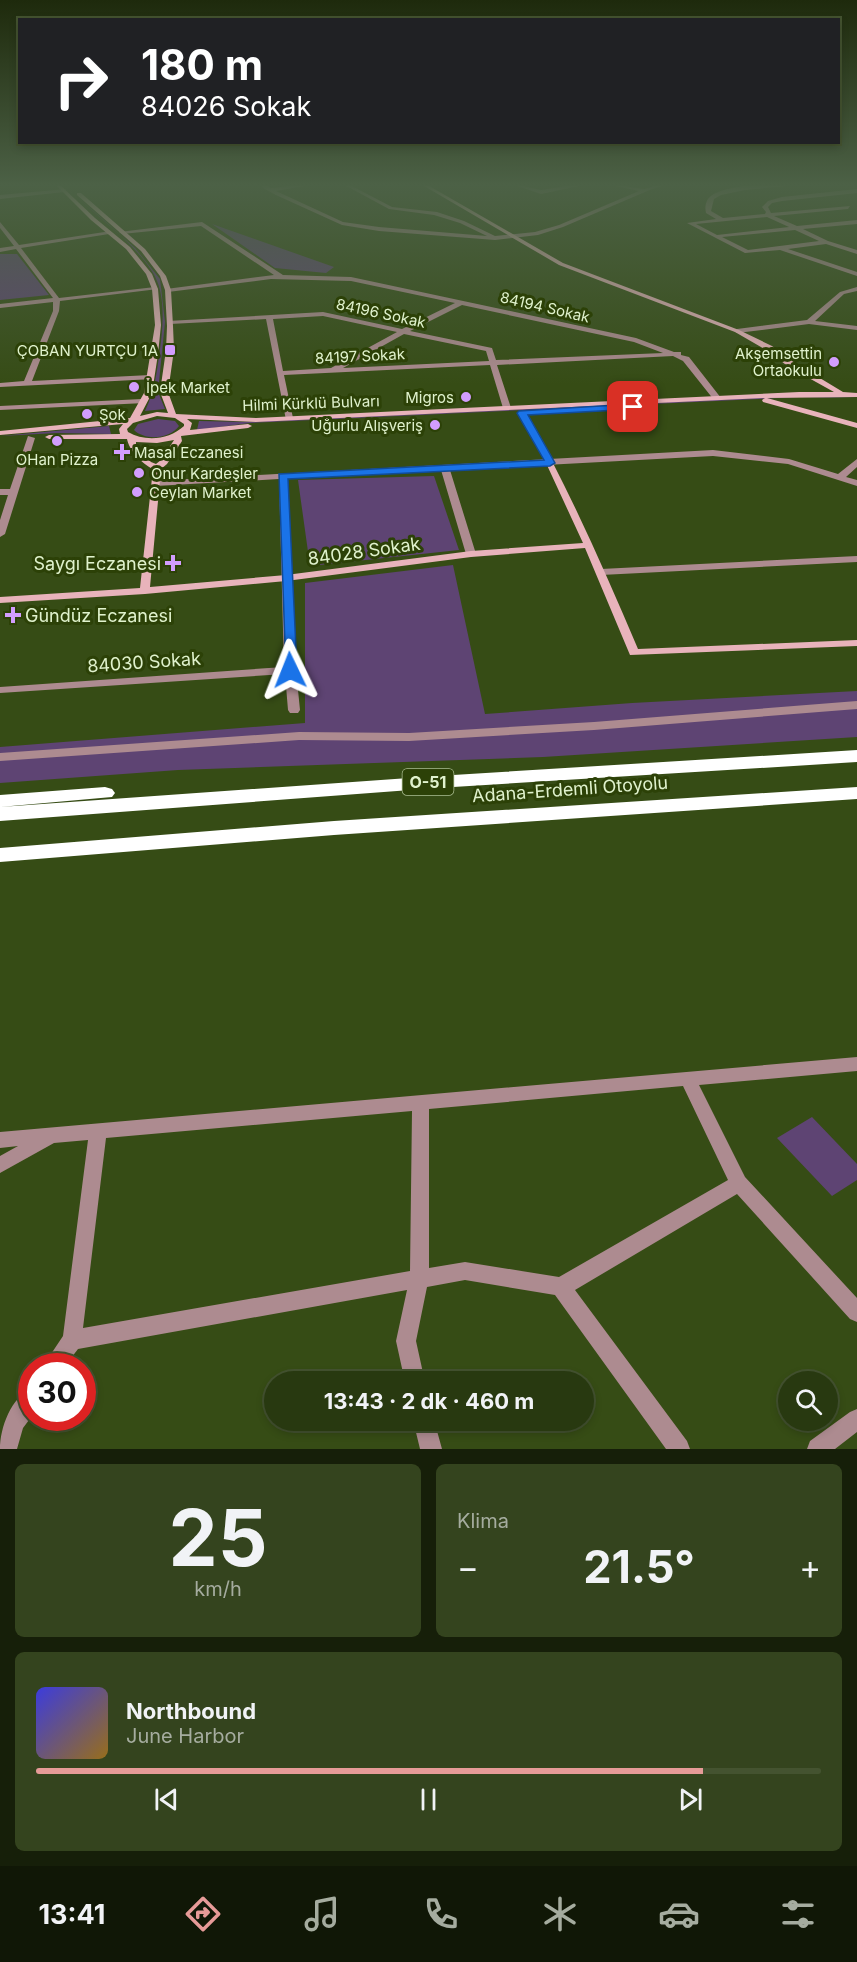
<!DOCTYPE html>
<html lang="tr">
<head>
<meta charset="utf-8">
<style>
  body { margin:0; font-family:Inter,sans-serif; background:#34441e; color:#f1f3f6; height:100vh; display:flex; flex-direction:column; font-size:22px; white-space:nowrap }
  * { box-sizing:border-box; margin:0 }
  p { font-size:20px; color:#a5ac9f }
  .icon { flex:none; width:33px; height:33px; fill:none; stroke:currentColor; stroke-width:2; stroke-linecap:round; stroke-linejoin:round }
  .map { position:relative; height:1449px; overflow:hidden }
  .side { display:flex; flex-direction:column; gap:15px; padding:15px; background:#161f09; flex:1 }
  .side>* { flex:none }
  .top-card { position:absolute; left:18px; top:18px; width:822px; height:126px; border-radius:0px; box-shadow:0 3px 9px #0003,0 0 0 2px #445330; background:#202124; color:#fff; overflow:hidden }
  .controls { position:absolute; left:778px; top:1371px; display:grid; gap:12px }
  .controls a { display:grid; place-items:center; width:60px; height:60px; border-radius:50%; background:#283910; box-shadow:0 3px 9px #0003,0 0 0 2px #445330; font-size:30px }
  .speed { position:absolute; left:18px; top:1353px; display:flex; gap:12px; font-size:30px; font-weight:700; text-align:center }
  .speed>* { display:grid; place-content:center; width:78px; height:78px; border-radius:50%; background:#283910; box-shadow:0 3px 9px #0003,0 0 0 2px #445330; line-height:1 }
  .speed .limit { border:9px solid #d22; background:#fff; color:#111 }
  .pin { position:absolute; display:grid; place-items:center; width:51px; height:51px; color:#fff; margin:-26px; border-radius:12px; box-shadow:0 3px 9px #0006 }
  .me { position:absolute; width:66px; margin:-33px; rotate:358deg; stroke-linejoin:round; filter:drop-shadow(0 0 4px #0008) }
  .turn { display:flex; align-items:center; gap:21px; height:126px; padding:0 24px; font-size:27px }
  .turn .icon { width:78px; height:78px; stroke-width:2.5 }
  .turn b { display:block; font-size:42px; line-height:51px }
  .big { font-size:45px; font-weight:700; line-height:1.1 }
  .side .card { flex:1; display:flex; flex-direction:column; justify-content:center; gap:9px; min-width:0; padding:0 21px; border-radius:9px; background:#34441e }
  .side .dial { align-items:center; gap:0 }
  .dial b { font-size:78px; line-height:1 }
  .song { display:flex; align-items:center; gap:18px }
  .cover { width:72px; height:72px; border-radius:9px; background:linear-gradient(135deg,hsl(240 70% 55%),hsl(40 70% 35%)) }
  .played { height:6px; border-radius:3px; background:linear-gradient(90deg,#e69b98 85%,#445330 85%) }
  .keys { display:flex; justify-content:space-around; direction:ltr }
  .heat { display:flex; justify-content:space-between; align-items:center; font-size:33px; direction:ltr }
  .side .tiles { flex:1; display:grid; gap:15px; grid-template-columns:1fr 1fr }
  .card:last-child { grid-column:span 2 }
  .trip { position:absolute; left:264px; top:1371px; width:330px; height:60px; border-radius:30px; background:#283910; box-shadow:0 3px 9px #0003,0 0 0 2px #445330; font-weight:700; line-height:60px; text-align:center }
  .tab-bar { display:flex; height:96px; justify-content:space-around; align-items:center; background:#101706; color:#a5ac9f }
  .tab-bar .icon { width:42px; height:42px }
  .tab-bar .current { color:#e69b98 }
  .tab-bar b { font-size:27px; color:#f1f3f6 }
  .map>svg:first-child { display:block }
  .green { fill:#5e4473 }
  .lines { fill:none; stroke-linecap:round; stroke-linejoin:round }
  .street { fill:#ad8b90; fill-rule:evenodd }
  .secondary { fill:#e8b3bb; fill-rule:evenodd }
  .highway { fill:#fff; fill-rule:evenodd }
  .route { fill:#1a73e8; stroke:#114b97; stroke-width:1.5 }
  .poi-dot { fill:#d29dfd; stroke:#2c4107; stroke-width:2 }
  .labels { text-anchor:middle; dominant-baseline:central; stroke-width:6; stroke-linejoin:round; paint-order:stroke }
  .far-street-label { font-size:15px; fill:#e0f2cd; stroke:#2c4107 }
  .far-poi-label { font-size:15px; fill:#e0f2cd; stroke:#2c4107; text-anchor:start }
  .shield { fill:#2c4107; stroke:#aabd92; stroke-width:1.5 }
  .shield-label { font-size:16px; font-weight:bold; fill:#e0f2cd }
  .street-label { font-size:18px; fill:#e0f2cd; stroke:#2c4107 }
  .poi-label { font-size:18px; fill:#e0f2cd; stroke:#2c4107; text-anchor:end }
</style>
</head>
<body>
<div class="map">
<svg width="857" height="1449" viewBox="0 0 857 1449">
  <rect width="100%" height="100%" fill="#364c15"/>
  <!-- green -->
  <path class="green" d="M61 183 135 248 160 279 165 322 158 392 165 409 145 411C155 390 157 371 160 349 163 328 165 300 157 281 145 250 86 206 61 183Z
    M212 224 334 267 326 273 275 268Z
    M0 254H17L49 295 0 300Z
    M798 396 857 398 799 397 250 423 197 430 199 421 249 422Z
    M158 419 175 421 179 426C170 439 145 441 134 430L138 424Z
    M109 426 111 434 57 433 0 436Z
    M434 476 459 550 310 566 298 480Z
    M453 565 485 714 632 703 857 691V737L543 757 178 770 0 783V747L305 723V583Z
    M812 1117 857 1164V1180L832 1196 777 1138Z"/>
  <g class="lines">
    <!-- street -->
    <path class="street" d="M261 183H265L271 188 321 183 276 191 343 222 379 227 487 236 460 223 434 215 389 209 341 183H346L392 207 437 212 464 221 495 236 535 232 559 225 639 191 602 183 644 189 666 183H673L652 189 563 227 538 235 495 240 379 231 342 225 276 195 263 188Z
      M509 183 541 190 585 183H593L541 194Z
      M792 183H817L745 190 721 195 714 199 711 211 723 218 765 214 766 212 762 207 768 201 782 197 857 189V193L782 201 772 203 768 207 771 213 850 206 848 209 774 216 797 226 857 220V224L803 229 828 241 857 250V254L826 244 788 249 857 272V276L780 250 745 253 687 223 716 219 706 213C705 208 705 204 708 199 719 184 774 184 792 183ZM767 217 789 227 717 235 696 224ZM795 230 819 241 748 250 722 237Z
      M66 189 64 192 0 199V195Z
      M0 222 19 245 111 231 109 234 21 248 59 298 155 287 158 289 60 301 59 311 32 381 150 375 154 377 153 379 0 387V383L24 381 53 311V302L0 308V304L53 298 16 249 0 252V248L14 246 0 228Z
      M202 222 283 275 351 277 636 338 674 352H681V355L689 357 721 398 714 400 683 361 673 356 497 365 511 408 507 410 503 408 490 365 284 375 293 418 286 420 266 319 170 324 168 323V321L323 312 402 329 455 303 351 281 271 279 168 292 166 291V289L274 275 201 226 122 234 119 232ZM462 305 634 342 663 353 496 360 492 348 410 331ZM323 316 397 332 331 368 283 371 273 319ZM404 334 486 351 489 361 343 368Z
      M857 287V291L844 294 815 321 857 326V330L809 324 737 333 734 331 737 329 807 320 840 292Z
      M142 399H145V403L0 410V406Z
      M28 436 35 438 5 534 0 537V520L8 495H0V489H10Z
      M713 450 789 459 838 474 857 459V467L846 477 857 480V486L788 464 713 456 450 470 476 554 471 557 466 554 441 470 287 479 296 670 300 710 298 713H290L288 710 285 674 0 693V687L284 667 279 479 155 486 152 485V481Z
      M857 556V562L601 575 596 572 601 569Z
      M857 701V709L594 730 409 741 299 740 0 761V753L299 732 409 733 594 722Z
      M857 1057V1071L699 1085 745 1177 857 1298V1322L850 1319 737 1194 575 1290 687 1441 690 1449H666L555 1295 465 1280 427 1287 416 1341 425 1382H405L396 1341 407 1290 78 1349 65 1366H43L63 1336 88 1140 54 1143 0 1173V1156L18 1146 0 1148V1132ZM683 1086 728 1180 559 1277 465 1262 429 1268V1109ZM412 1111 410 1271 83 1328 106 1138Z
      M32 1388V1416L23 1428 17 1449H0C0 1428 11 1397 32 1388Z
      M857 1409V1432L835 1449H807L810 1441 850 1412Z
      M413 1420H434L442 1449H420Z"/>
    <!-- secondary -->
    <path class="secondary" d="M54 183H58L95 218 130 247 152 274 158 289 161 325 158 354 152 393 140 416 157 412 168 413 160 392 166 350 167 326 165 290 160 276 141 251 77 195V193H81L145 249 166 276 171 290 173 326 174 350 168 392 176 414 256 418 799 392H834L789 367 766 350 735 332 559 265 419 183H424L563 263 739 330 772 346 795 363 843 392 857 393V397L767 398 857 423V428L763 402 762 400 765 398 256 422 187 419 192 423 190 430 248 424 252 426 248 428 181 436 182 441 167 464 161 469 150 587 286 575 471 551 583 543 546 463 518 413 522 411 526 413C569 489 604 569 638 649L857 640V646L630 655 585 548 471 557 286 581 145 594 0 603V597L140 588 153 469C142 464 129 450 127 439H49L45 437 49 435 120 434 119 429 123 424 0 435V431L130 418 144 393 155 325 152 289 146 274 126 249 91 220ZM157 416 175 418 184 424V426C169 440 145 442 128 432L127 429 133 423ZM174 440 161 460 156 464 151 462 136 444V442L157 443Z"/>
    <!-- highway -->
    <path class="highway" d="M857 750V762L437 788 0 821V807L437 776Z
      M105 787 112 789 115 793 112 797 0 807V795Z
      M857 787V799L334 835 0 862V848L334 821Z"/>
  </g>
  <!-- sky -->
  <linearGradient id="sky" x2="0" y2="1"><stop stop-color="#1e2a0c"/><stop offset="0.48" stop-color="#4c6146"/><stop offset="1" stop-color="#4c6146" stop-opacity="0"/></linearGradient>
  <rect width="857" height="385" fill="url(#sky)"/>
  <!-- route -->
  <path class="route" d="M633 404 637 407 636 409 528 415 555 463 550 466 288 479 297 670 295 673H286L279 474 544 460 517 413 519 411Z"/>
  <!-- markers -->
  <g class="poi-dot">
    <rect x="164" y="344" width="12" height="12" rx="3"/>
    <circle cx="834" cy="362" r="6"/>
    <circle cx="134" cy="387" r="6"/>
    <circle cx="466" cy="397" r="6"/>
    <circle cx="87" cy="414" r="6"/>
    <circle cx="435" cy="425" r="6"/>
    <circle cx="57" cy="441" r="6"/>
    <path d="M119 443h6v6h6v6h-6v6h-6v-6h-6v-6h6z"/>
    <circle cx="139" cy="473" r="6"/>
    <circle cx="137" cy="492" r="6"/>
    <path d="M170 554h6v6h6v6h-6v6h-6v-6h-6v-6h6z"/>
    <path d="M10 606h6v6h6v6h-6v6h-6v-6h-6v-6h6z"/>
  </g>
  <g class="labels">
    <!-- far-street labels -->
    <g class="far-street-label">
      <text transform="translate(545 307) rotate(13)">84194 Sokak</text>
      <text transform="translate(381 313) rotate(12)">84196 Sokak</text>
      <text transform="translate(360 356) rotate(-3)">84197 Sokak</text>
      <text transform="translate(311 403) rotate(-2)">Hilmi Kürklü Bulvarı</text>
    </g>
    <!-- far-poi labels -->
    <g class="far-poi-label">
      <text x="158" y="350" text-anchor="end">ÇOBAN YURTÇU 1A</text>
      <text x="822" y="353" text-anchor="end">Akşemsettin<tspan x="822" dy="17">Ortaokulu</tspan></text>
      <text x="146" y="387">İpek Market</text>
      <text x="454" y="397" text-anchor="end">Migros</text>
      <text x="99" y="414">Şok</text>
      <text x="423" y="425" text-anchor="end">Uğurlu Alışveriş</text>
      <text x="134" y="452">Masal Eczanesi</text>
      <text x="57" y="459" text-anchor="middle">OHan Pizza</text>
      <text x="151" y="473">Onur Kardeşler</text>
      <text x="149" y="492">Ceylan Market</text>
    </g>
    <!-- shield labels -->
    <rect class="shield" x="402.5" y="769" width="51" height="26" rx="4.5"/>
    <g class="shield-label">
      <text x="428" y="782">O-51</text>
    </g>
    <!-- street labels -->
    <g class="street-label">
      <text transform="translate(364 551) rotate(-8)">84028 Sokak</text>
      <text transform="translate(144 662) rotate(-4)">84030 Sokak</text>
      <text transform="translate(570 789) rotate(-4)">Adana-Erdemli Otoyolu</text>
    </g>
    <!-- poi labels -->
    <g class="poi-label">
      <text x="161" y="563">Saygı Eczanesi</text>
      <text x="25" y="615" text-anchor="start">Gündüz Eczanesi</text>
    </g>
  </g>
</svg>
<div class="controls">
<a><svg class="icon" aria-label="search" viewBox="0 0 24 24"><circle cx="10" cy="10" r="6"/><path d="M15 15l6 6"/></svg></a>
</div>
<div class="speed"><div class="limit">30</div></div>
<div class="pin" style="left:633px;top:407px;background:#d93025"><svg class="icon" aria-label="arrive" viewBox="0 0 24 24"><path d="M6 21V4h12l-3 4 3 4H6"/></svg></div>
<svg class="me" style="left:290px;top:670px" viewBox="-20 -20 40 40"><path d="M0-17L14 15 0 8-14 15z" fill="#1a73e8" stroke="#fff" stroke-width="4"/></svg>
<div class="trip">13:43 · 2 dk · 460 m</div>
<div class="top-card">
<div class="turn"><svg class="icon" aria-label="right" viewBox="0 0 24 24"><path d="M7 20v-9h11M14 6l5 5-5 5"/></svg><div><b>180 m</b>84026 Sokak</div></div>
</div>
</div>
<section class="side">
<div class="tiles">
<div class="card dial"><b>25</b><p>km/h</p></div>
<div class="card"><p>Klima</p>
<div class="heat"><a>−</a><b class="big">21.5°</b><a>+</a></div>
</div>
<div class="card">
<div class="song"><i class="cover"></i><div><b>Northbound</b><p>June Harbor</p></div></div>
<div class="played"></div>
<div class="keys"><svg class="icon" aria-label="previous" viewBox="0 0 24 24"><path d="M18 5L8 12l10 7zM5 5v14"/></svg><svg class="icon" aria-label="pause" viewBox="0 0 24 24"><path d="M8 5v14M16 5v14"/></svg><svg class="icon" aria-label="next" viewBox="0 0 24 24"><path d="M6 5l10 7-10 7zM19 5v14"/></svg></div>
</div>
</div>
</section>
<nav class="tab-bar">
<b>13:41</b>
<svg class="icon current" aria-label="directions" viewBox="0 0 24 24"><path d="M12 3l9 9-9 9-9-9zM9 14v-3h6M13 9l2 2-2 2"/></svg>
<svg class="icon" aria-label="music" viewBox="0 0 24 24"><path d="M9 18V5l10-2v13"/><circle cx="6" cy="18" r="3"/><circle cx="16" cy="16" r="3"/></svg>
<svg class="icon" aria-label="phone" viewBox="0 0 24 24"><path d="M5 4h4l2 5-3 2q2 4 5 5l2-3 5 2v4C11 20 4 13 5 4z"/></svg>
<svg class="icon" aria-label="climate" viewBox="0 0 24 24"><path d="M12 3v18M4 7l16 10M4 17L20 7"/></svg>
<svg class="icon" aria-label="car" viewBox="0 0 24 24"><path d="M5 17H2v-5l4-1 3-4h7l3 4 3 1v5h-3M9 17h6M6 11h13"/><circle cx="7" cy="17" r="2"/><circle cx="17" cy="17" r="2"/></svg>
<svg class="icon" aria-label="filters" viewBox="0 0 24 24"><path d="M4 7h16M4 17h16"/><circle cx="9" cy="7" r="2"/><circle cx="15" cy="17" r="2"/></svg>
</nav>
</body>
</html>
